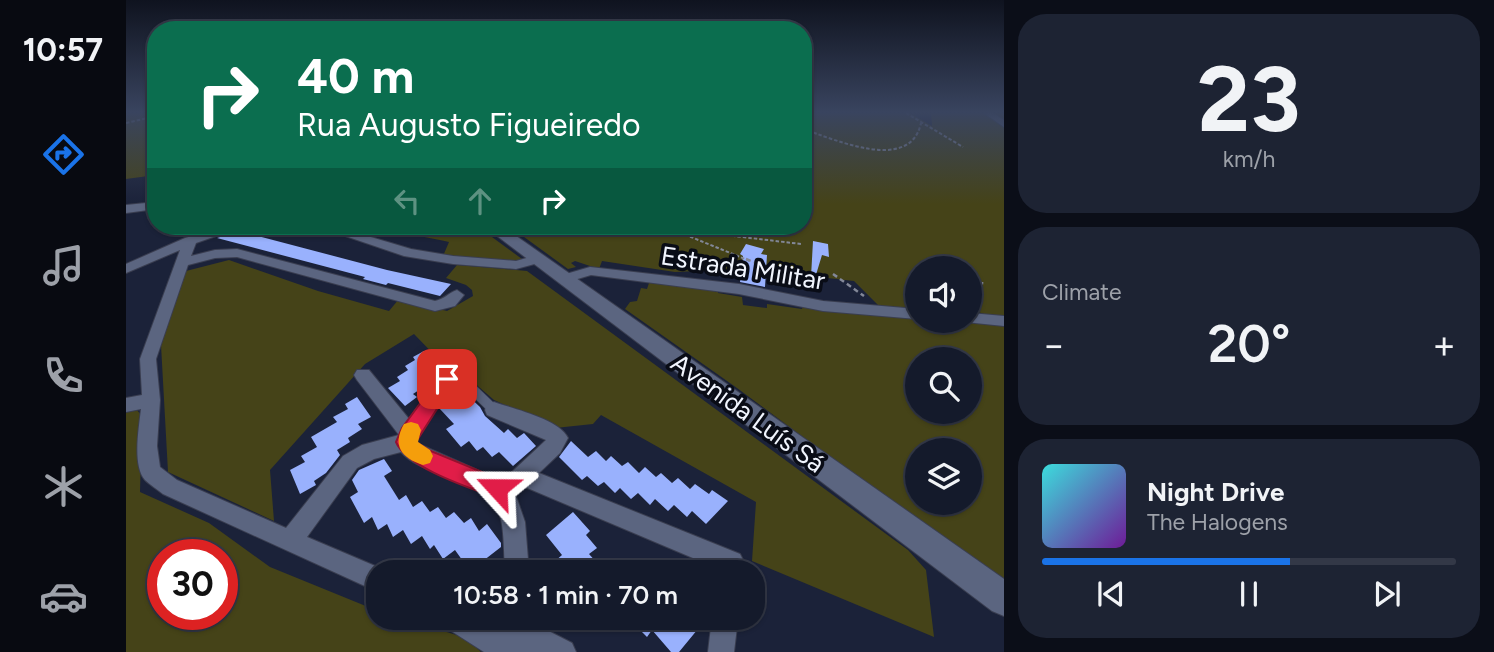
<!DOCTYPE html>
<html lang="en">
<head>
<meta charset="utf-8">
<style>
  body { margin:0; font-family:Figtree,sans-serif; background:#1d2333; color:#f1f3f6; height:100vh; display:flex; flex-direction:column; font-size:26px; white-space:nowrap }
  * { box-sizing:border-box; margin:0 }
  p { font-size:23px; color:#9da1a9 }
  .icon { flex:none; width:38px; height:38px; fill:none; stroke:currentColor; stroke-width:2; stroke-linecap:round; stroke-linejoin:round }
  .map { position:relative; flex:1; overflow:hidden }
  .side { display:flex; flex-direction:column; gap:14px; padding:14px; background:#0b0e18; width:490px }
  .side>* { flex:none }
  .banner { position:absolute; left:21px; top:21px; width:665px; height:214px; border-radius:28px; box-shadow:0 2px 5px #0004,0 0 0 2px #333847; background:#0b6e4f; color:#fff; overflow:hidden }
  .controls { position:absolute; left:779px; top:256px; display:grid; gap:14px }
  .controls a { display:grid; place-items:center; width:77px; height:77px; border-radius:50%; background:#141a2b; box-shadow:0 2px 5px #0004,0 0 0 2px #333847; font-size:35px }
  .speed { position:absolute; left:21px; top:539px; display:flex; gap:14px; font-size:35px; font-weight:700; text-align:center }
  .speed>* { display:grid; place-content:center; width:91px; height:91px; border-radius:50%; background:#141a2b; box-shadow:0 2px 5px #0004,0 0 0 2px #333847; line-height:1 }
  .speed .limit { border:10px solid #d22; background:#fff; color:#111 }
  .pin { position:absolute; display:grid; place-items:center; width:60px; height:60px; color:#fff; margin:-30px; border-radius:14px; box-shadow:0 4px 10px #0006 }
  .me { position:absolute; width:77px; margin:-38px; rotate:294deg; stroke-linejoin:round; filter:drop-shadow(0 0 5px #0008) }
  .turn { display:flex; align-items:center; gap:24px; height:147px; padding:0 35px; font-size:32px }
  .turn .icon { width:91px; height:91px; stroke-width:2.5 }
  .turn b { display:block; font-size:49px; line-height:60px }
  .lanes { display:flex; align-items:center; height:66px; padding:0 35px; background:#0003; justify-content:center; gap:35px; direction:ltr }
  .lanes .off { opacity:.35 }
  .big { font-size:52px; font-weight:600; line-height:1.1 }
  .side .card { flex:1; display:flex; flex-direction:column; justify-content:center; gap:10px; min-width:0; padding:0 24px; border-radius:28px; background:#1d2333 }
  .side .dial { align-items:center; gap:0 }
  .dial b { font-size:91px; line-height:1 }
  .song { display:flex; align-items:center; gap:21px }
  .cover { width:84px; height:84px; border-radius:10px; background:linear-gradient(135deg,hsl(180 70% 55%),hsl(280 70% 35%)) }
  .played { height:7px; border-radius:4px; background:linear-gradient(90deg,#1a73e8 60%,#333847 60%) }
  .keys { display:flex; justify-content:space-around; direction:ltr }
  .heat { display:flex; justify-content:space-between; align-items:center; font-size:38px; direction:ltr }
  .trip { position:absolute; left:240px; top:560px; width:399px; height:70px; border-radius:28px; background:#141a2b; box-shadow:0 2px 5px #0004,0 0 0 2px #333847; font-weight:600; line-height:70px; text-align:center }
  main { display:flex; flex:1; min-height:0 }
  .dock { display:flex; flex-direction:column; width:126px; justify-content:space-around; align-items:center; background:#080a11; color:#9da1a9 }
  .dock .icon { width:49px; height:49px }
  .dock .current { color:#1a73e8 }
  .dock b { font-size:32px; color:#f1f3f6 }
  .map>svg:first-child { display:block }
  .green { fill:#454318; fill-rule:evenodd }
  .building { fill:#99b1fd }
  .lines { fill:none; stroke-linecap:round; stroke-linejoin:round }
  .lane-casing { stroke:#3a3e50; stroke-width:11 }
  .street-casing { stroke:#3a3e50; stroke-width:2 }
  .secondary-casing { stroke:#3a3e50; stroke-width:2 }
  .path-far1 { stroke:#838898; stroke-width:2; stroke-dasharray:3.5 2; stroke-linecap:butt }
  .path { stroke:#838898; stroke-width:2.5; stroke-dasharray:5 3.5; stroke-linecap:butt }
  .lane { stroke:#5b6580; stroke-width:10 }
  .street { fill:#5b6580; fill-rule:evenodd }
  .secondary { fill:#5b6580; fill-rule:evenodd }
  .route { fill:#e11d48; stroke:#92132f; stroke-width:2 }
  .slow { fill:#f59e0b }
  .labels { text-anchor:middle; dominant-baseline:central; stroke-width:7; stroke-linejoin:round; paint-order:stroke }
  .street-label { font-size:26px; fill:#f1f5fe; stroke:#090c16 }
</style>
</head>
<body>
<main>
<nav class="dock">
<b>10:57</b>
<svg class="icon current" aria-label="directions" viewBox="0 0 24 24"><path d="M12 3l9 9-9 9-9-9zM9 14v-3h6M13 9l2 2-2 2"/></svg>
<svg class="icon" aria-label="music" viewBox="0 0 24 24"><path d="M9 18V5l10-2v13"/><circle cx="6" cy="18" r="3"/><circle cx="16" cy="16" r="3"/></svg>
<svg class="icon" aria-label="phone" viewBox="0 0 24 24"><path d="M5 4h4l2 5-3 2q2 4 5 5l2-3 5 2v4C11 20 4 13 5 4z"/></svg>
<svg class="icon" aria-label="climate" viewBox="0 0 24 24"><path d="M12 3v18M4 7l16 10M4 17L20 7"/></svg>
<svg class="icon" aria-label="car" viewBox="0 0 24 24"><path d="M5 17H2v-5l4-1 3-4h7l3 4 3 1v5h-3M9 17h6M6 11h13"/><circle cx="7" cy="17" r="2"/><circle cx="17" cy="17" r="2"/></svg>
</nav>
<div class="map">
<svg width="878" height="652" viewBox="0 0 878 652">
  <rect width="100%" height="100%" fill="#1b2239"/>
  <!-- green -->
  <path class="green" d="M0 113H30V175L0 179Z
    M677 113H784L806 126 805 113H878V317H865L845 309 844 311V268H791V309L754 307 728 281 657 273 638 268 549 272 476 261 473 269 449 261 445 263 450 267 442 269 383 226H677Z
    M263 226H351L396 259 391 262 317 256 323 242C302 237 282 235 262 229Z
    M103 260 192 291 263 311 273 299 321 311 347 296 346 290 340 285 320 278 331 265 401 271 782 550 800 570 808 637 626 561 630 502 475 415 467 424 429 428 368 400 332 369 321 368 288 334 239 364 144 470 148 521 42 472 35 345 60 271Z
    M523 283H558L592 288V293L616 297 617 305 641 308V304L676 309 677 306 791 317V320L878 323V586L611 388 499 309 504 302 511 301 515 288 521 289ZM791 359H844V411H791ZM791 450H844V502H791Z
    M10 409 16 416 14 492 83 523 144 567 252 611V618H268L300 631 311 629 340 638 355 652H0V410ZM37 555H96V614H37Z"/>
  <!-- building -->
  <path class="building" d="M113 231 261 270 325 284 314 296 262 283 260 285 237 279 239 277 91 238Z
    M687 241 702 244 703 257 696 255 689 278 685 277Z
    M620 244 638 249 635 254 641 255 639 287 614 282 617 256 614 254Z
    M298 351 313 367 302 373 306 376 295 383 299 386 287 394 291 397 279 406 262 388 274 381 271 377 282 370 279 366 289 360 287 357Z
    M338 392 354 407 359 416 378 433 382 429 391 438 398 433 410 446 387 466 373 452 366 457 357 447 351 451 343 441 335 447 320 429 328 424 313 408Z
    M231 397 245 417 232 424 236 429 222 438 224 442 211 450 214 455 200 473 188 481 190 485 174 494 164 470 179 462 175 456 191 447 185 437 211 422 207 417 222 409 219 404Z
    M445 441 462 457 470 451 480 461 485 456 496 466 502 462 513 473 519 467 530 477 535 473 546 483 552 478 564 489 569 484 583 494 586 490 602 501 580 524 566 511 561 517 548 505 542 511 529 499 524 505 512 493 505 499 494 488 489 493 478 482 472 486 461 476 456 480 433 457Z
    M258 459 266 471 258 476 273 500 280 495 287 507 296 501 304 512 312 507 320 518 328 512 338 523 345 518 353 531 361 524 375 543V547L344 571 329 550 317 559 308 545 304 549 296 536 285 544 277 530 267 537 261 524 252 530 246 517 238 523 224 497 232 492 226 480 233 470Z
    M447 512 464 531 460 535 471 548 463 554 479 572H436L428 562 436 555 420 535Z
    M502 618H581L553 652H545L526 630 521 637Z"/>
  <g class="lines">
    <defs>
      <path id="lane" d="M321 379 339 382 368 410"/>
      <path id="street" d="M858 113H867L878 120V127Z
        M30 202V209L0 213V205Z
        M101 226H119L70 243 65 256 89 250 111 249 309 301C319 299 322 293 331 290L338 295 329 306 309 311 111 257 89 258 62 265 30 359 34 400 31 446 34 467 51 480 160 528 217 456 236 445 273 435 231 380 228 375 231 370H243L283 419 315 374 321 372 327 374 330 379 291 437 290 441 295 445 376 481 420 440 361 415 359 410 361 405 368 402C388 409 433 419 442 438L434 453 413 473 614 554 618 562 617 572H593V569L399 487 390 496 399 522 403 572H379C376 502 380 500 313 473 299 468 285 463 275 452L248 459 231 468 181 537 261 571 252 572V592L37 494C31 489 24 485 19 480 6 466 13 427 15 409L0 412V398L16 395 14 359 54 250 0 273V264L59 238Z
        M190 226H208L285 249 327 256 390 261 411 255 418 259 416 262 390 269 327 264 278 256Z
        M464 267 613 284 697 301 791 309V319L697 311 613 294 465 275 438 283 431 279 433 276Z
        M844 313 878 316V326L839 322 844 320Z
        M315 618H407V623L446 643 450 652H358L319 627Z
        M586 618H612L608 652H582Z"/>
      <path id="secondary" d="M358 226H376L878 579V616L866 611Z"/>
    </defs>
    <!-- lane casing -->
    <use href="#lane" class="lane-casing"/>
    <!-- street casing -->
    <use href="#street" class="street-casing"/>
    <!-- secondary casing -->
    <use href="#secondary" class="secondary-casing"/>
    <!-- path-far1 -->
    <path class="path-far1" d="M780 113 837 147
      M0 123 30 116
      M677 129C708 139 784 174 795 123
      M527 226 565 237 624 261
      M562 234H591L675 244"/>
    <!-- path -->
    <path class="path" d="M620 259 647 270 657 286
      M707 274 738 296
      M844 281 860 284"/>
    <!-- lane -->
    <use href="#lane" class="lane"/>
    <!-- street -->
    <use href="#street" class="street"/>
    <!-- secondary -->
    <use href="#secondary" class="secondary"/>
  </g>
  <!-- sky -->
  <linearGradient id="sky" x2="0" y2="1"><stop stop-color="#0f131f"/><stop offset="0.55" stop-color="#39445f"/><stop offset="1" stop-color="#39445f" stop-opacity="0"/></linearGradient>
  <rect width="878" height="204" fill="url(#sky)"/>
  <!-- route -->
  <path class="route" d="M321 373 327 375 330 379 290 442 305 451 378 481 381 488 378 495 371 498C344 488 281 468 270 442L276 428 315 375Z"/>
  <!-- slow -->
  <path class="slow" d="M285 422 292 424 295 430 292 442 304 450 307 456 304 463 297 465C275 458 266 445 278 424Z"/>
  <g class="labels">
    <!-- street labels -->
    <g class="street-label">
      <text transform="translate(617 268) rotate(9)">Estrada Militar</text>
      <text transform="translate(622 413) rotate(36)">Avenida Luís Sá</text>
    </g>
  </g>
</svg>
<div class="controls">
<a><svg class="icon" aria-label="sound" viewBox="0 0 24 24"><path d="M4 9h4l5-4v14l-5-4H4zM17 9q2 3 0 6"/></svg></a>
<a><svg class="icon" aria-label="search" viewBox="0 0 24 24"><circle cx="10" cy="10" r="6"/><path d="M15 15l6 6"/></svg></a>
<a><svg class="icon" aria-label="layers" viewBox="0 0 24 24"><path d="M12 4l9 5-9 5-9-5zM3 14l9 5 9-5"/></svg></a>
</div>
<div class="speed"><div class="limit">30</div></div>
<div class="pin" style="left:321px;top:379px;background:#d93025"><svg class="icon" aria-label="arrive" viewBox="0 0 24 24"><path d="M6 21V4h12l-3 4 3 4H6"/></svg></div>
<svg class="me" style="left:371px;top:488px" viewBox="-20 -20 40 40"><path d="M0-17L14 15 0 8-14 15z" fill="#e11d48" stroke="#fff" stroke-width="4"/></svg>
<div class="trip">10:58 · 1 min · 70 m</div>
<div class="banner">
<div class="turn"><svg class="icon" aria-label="right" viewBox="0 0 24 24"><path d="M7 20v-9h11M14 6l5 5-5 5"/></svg><div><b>40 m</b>Rua Augusto Figueiredo</div></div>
<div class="lanes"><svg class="icon off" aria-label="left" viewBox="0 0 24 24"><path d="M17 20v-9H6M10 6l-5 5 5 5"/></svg><svg class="icon off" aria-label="ahead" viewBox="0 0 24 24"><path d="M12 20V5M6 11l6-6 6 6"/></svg><svg class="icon" aria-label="right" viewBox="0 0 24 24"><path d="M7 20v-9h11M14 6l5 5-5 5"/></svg></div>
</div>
</div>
<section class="side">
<div class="card dial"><b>23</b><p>km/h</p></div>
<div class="card"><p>Climate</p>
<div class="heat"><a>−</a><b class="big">20°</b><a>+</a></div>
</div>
<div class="card">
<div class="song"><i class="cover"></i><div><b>Night Drive</b><p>The Halogens</p></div></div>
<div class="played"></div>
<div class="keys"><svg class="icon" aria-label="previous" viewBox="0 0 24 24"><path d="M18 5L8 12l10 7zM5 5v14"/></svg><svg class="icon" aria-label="pause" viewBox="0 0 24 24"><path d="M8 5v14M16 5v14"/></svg><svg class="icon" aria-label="next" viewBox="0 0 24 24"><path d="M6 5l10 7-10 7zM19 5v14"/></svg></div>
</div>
</section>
</main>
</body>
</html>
